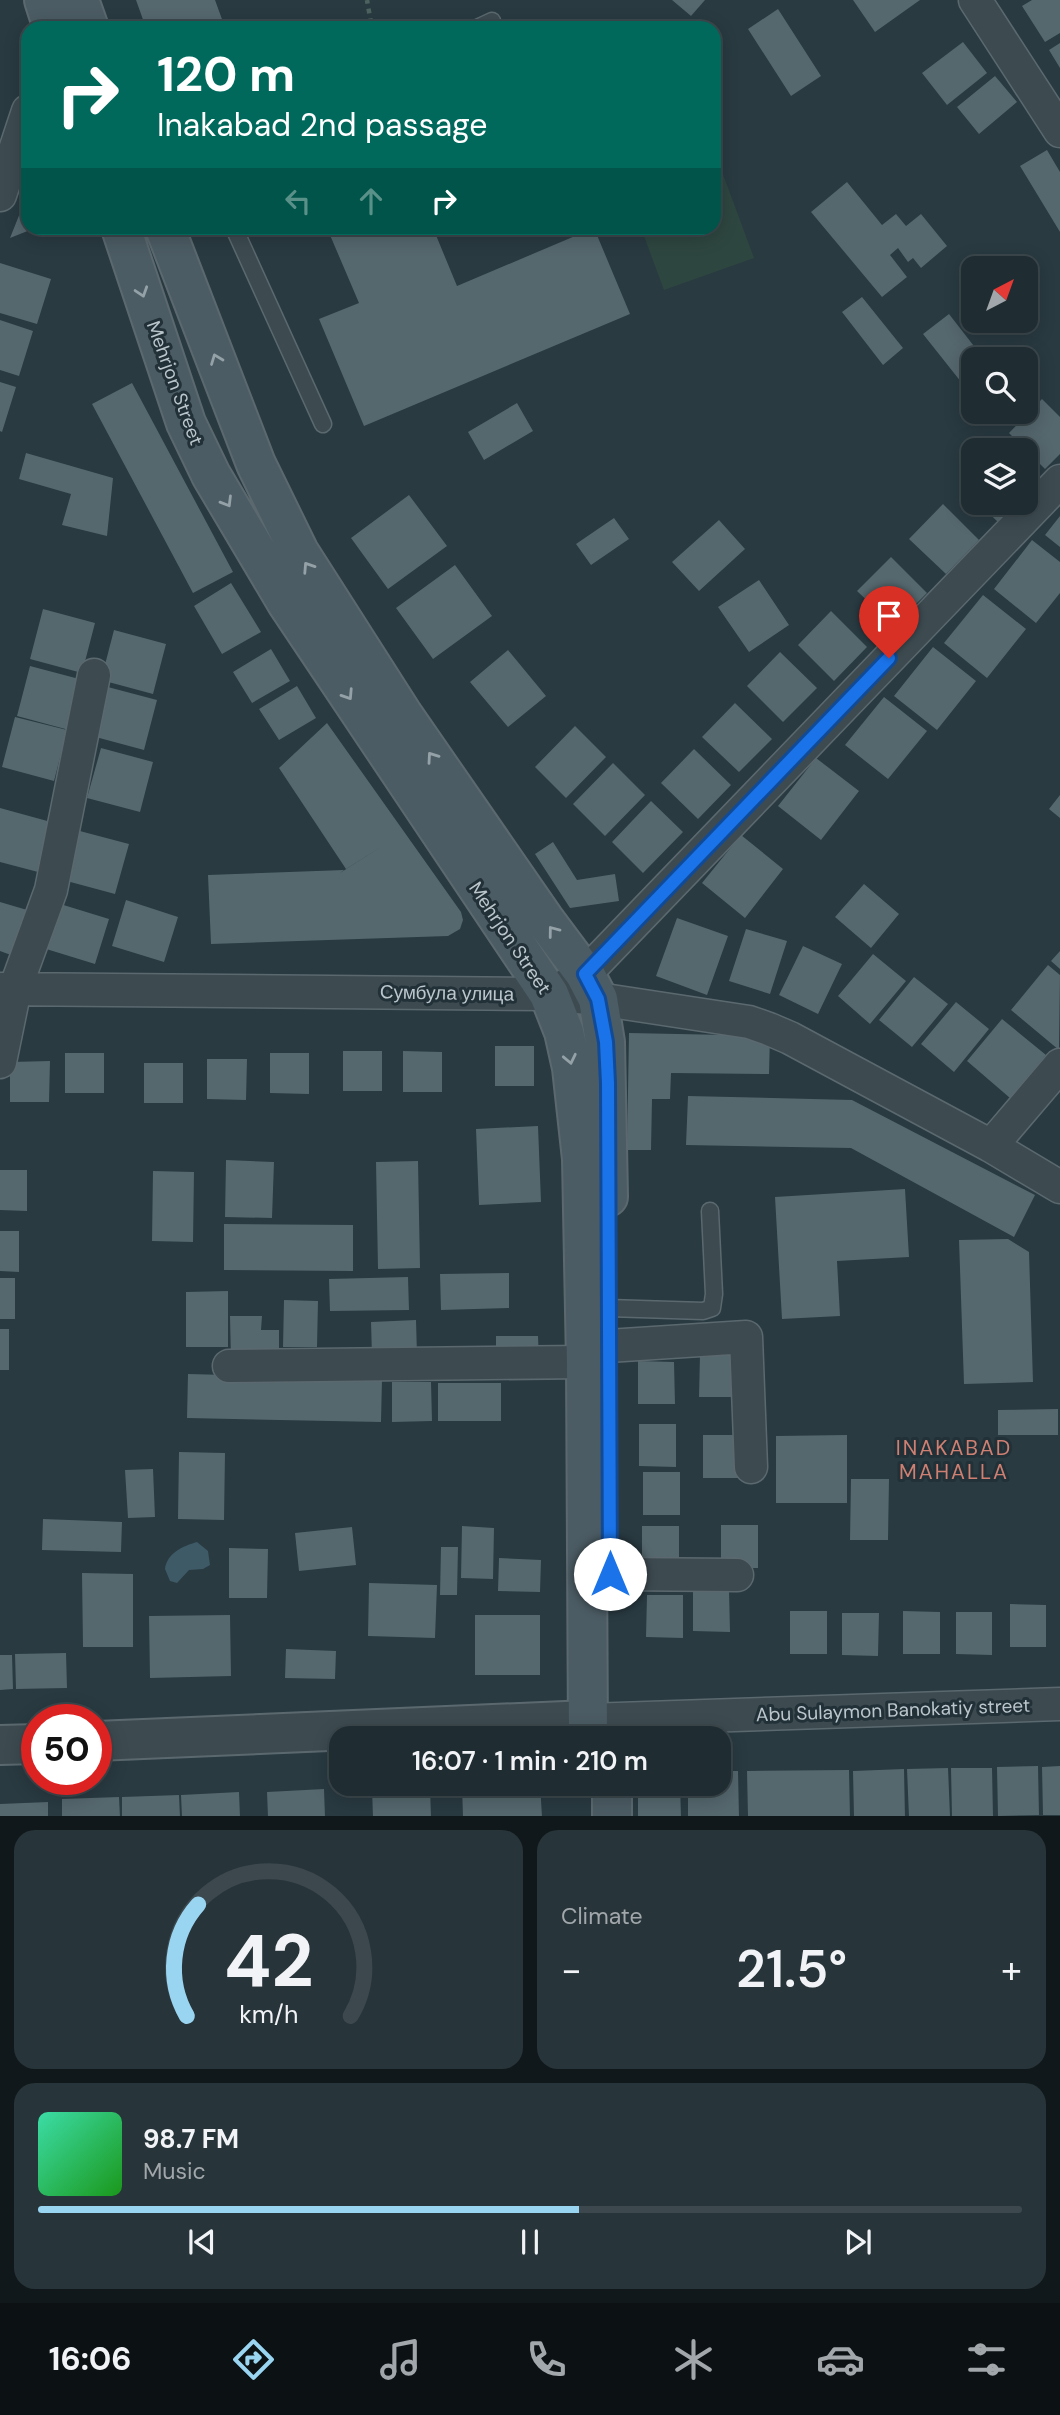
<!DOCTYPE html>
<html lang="en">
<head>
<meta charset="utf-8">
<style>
  body { margin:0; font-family:"DM Sans",sans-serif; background:#273439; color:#f1f3f6; height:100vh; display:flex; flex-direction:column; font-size:26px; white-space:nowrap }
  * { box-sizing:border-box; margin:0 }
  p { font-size:23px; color:#a1a7ab }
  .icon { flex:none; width:38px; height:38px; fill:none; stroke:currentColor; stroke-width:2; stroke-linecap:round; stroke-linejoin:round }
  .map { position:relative; height:1816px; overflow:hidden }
  .sheet { display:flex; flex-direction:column; gap:14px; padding:14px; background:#11181b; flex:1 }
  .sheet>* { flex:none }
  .banner { position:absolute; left:21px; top:21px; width:700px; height:214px; border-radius:21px; box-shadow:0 4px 18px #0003,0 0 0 2px #3c484d; background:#00695c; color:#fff; overflow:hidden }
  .needle { width:46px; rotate:41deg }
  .tools { position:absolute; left:961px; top:256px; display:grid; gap:14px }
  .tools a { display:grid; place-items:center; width:77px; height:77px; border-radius:14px; background:#1f2c31; box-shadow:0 4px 18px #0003,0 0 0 2px #3c484d; font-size:35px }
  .speed { position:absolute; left:21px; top:1704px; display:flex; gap:14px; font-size:35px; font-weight:700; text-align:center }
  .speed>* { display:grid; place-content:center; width:91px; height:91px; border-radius:50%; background:#1f2c31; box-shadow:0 4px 18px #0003,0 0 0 2px #3c484d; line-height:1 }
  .speed .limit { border:10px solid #d22; background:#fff; color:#111 }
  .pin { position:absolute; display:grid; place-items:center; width:60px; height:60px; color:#fff; margin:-72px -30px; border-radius:50% 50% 50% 0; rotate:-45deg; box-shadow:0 0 7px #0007 }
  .pin .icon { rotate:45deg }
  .me { position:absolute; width:77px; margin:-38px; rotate:0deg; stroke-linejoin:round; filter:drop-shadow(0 0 5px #0008) }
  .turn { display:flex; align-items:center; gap:24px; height:147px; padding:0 21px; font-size:32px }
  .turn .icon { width:91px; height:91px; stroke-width:2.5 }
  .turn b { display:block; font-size:49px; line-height:60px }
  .lanes { display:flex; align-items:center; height:66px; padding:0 21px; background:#0003; justify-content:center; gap:35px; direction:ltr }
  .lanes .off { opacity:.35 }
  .big { font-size:52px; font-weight:600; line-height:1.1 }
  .sheet .widget { flex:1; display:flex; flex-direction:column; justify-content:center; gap:10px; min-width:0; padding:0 24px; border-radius:21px; background:#273439 }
  .sheet .dial { align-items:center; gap:0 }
  .dial svg { height:182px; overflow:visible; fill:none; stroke:#3c484d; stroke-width:7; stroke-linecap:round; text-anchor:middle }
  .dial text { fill:#f1f3f6; stroke:none }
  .song { display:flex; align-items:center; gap:21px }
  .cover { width:84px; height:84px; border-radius:10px; background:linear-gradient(135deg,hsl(160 70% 55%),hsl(120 70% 35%)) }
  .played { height:7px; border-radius:4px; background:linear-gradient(90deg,#99d4f1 55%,#3c484d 55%) }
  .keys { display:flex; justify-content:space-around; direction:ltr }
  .heat { display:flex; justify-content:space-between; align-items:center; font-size:38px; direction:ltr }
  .sheet .tiles { flex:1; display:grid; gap:14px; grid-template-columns:1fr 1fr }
  .widget:last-child { grid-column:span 2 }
  .trip { position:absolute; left:329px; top:1726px; width:402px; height:70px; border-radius:21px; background:#1f2c31; box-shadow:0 4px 18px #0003,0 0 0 2px #3c484d; font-weight:600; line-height:70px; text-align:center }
  .tabs { display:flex; height:112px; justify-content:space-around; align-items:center; background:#0c1214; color:#a1a7ab }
  .tabs .icon { width:49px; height:49px }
  .tabs .on { color:#99d4f1 }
  .tabs b { font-size:32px; color:#f1f3f6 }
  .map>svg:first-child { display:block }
  .green { fill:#2e4640 }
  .water { fill:#3e5a67 }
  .building { fill:#55686e }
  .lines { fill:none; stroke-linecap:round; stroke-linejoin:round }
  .service-casing { stroke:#5b696f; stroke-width:19 }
  .minor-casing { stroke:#5b696f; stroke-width:35 }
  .tertiary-casing { stroke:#5b696f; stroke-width:42 }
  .secondary-casing { stroke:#5b696f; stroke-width:42 }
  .path { stroke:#4d635f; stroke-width:4.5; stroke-dasharray:5 5; stroke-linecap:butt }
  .service { stroke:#3d4b51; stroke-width:16 }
  .minor { stroke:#3d4b51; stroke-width:32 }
  .tertiary { stroke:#3d4b51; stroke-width:38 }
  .secondary { stroke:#4c5c64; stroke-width:38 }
  .oneway { stroke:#94a1a7 }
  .route-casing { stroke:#114b97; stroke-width:18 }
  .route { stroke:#1a73e8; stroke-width:12 }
  .labels { text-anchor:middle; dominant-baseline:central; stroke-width:6; stroke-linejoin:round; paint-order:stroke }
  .street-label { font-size:19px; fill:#bac6cb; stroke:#223037 }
  .neighbourhood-label { font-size:21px; letter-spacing:2px; fill:#cf8072; stroke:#223037 }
</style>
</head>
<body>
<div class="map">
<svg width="1060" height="1817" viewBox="0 0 1060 1817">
  <rect width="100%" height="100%" fill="#293a41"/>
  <!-- green -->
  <path class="green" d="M714 150 754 258 664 290 641 228H714Z"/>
  <!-- water -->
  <path class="water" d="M197 1542 208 1551 210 1565 203 1569 189 1570 177 1583 170 1581 165 1569C167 1553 183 1546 197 1542Z"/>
  <!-- building -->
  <path class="building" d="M136 0H215L223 22 206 28H146Z
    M672 0H705L691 16Z
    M853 0H920L875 32Z
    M1032 0H1060V33L1045 42 1022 6Z
    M778 9 821 76 791 96 748 29Z
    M963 42 987 73 947 105 922 73Z
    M1060 43V68L1049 50Z
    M995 76 1017 102 979 134 957 107Z
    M1047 150 1060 172V232L1020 166Z
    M847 182 882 225 896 214 906 226 921 214 947 246 921 268 913 258 908 262 898 248 890 255 907 277 882 297 811 212Z
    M28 193V228H35L10 238Z
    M327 228H433L457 286 594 228 630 314 364 426 319 319 359 303Z
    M0 263 51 279 37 324 0 313Z
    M862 297 903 348 883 365 842 312Z
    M949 314 984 359H973V397L923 334Z
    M0 320 33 331 19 376 0 370Z
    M0 382 16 387 2 432 0 431Z
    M132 383 233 572 193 593 92 404Z
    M1042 399 1060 417V454L1045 469 1009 433Z
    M517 403 533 431 484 460 468 432Z
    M985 411H1000L990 418Z
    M26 453 113 478 107 536 62 525 71 494 19 479Z
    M973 474V498L961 487Z
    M409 495 447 546 388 589 351 538Z
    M977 502H1017L998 522Z
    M943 504 979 540 946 574 909 539Z
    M1060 516V547L1045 535Z
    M614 518 629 539 591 565 576 544Z
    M719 520 745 549 699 591 672 562Z
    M1032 540 1060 562V593L1036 623 994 589Z
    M891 557 927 593 894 626 857 591Z
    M455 565 492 616 433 659 396 608Z
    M759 580 789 625 749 652 718 607Z
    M231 583 261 632 222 654 194 606Z
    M983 595 1026 629 987 678 944 643Z
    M43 609 95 623 82 673 30 659Z
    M831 611 867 647 834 681 798 645Z
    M114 630 166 644 153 694 101 680Z
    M933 647 976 681 937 730 894 696Z
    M271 649 290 681 252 703 233 672Z
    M508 650 546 696 508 727 470 682Z
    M780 652 817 688 783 722 747 686Z
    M30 666 83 680 69 730 17 716Z
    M104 686 157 700 144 750 92 736Z
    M297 686 316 718 279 740 259 709Z
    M884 697 927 731 888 779 845 745Z
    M735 703 772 739 739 772 702 737Z
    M15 717 67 730 54 781 2 767Z
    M327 723 461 912 463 920 460 929 448 936 211 944 208 875 344 870 340 873 387 843 346 869 279 768Z
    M575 726 606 757 566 798 535 767Z
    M101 748 153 762 140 812 87 798Z
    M694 749 731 785 698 819 661 783Z
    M816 758 859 791 821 840 778 806Z
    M613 763 645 795 605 836 573 804Z
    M1060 795V818L1049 809Z
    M651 801 683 832 643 873 612 842Z
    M0 808 51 822 38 872 0 862Z
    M76 830 129 844 115 894 63 880Z
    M741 835 783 869 745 918 702 883Z
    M553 842 577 880 615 874 619 901 570 908 535 854Z
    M864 884 899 914 871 948 835 917Z
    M126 900 178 917 164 962 112 946Z
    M0 902 34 912 19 958 0 951Z
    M57 903 109 919 95 964 43 948Z
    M677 918 728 936 707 995 656 976Z
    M746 929 787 941 770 994 729 981Z
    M803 946 842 964 818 1014 779 995Z
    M1060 951V969L1051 961Z
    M873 954 906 981 870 1024 838 996Z
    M1048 965 1060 975 1059 1050 1011 1010Z
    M914 977 948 1004 912 1047 879 1020Z
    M956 1002 989 1029 954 1072 921 1044Z
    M1002 1019 1046 1055 1010 1098 967 1061Z
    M629 1033 770 1036 769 1074 671 1073 670 1099H652L651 1150H627Z
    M495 1046H534V1086H495Z
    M343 1051H382V1091H343Z
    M403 1051 442 1052V1092H403Z
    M65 1053H104V1093H65Z
    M270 1053H309V1094L270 1093Z
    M207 1059H247L246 1100 207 1099Z
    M50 1061 49 1102H10V1062Z
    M144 1063H183V1103H144Z
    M688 1096 852 1100 1035 1195 1014 1237 851 1148 686 1145Z
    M538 1126 541 1202 479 1205 476 1129Z
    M226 1160 274 1162 272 1218 225 1217Z
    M418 1161 420 1268 378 1269 376 1162Z
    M0 1170H27V1211L0 1210Z
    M153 1171 194 1172 193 1242 152 1241Z
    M905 1189 909 1257 837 1261 840 1316 782 1319 775 1197Z
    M224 1224 353 1225V1271L224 1270Z
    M0 1231H19V1272L0 1271Z
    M1008 1239 1029 1252 1033 1382 964 1384 959 1240Z
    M509 1273V1308L441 1310 440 1274Z
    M408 1277 409 1310 330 1311 329 1279Z
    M0 1278H15V1319H0Z
    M228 1291V1347H186V1292Z
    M284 1300 318 1301 317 1347H283Z
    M230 1316H262L261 1330H279V1361H231Z
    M416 1320 417 1355 372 1357 371 1322Z
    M0 1329H9V1370H0Z
    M496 1336H538L539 1360 496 1361Z
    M700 1354H736V1397H699Z
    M638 1361 674 1362 675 1404H638Z
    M188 1374 382 1379 381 1422 187 1418Z
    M392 1382H431L432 1421 392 1422Z
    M438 1383H501V1421H438Z
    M1058 1409V1435H998V1410Z
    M639 1424H676V1467L639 1466Z
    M703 1435H739V1478H703Z
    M847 1435V1503H776V1436Z
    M179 1452 225 1453 224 1520 178 1519Z
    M153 1469 155 1517 128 1518 125 1470Z
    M643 1472H680V1515H643Z
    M851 1479H889L888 1540H850Z
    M43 1519 122 1522 121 1552 42 1550Z
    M721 1525H758V1568H721Z
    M462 1526 494 1528 493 1579 461 1578Z
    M642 1526H679V1569L642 1568Z
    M352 1527 356 1565 299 1571 295 1533Z
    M441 1547H458L457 1595H440Z
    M229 1548 268 1549 267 1598H229Z
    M499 1558 541 1560 540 1592 498 1591Z
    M82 1573 133 1574V1647H83Z
    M369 1583 437 1585 435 1638 368 1636Z
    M693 1589H729L730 1632 693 1631Z
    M647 1595H683V1638L646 1637Z
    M1010 1604 1046 1605V1647H1010Z
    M790 1611H827V1654H790Z
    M903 1611 940 1612V1654H903Z
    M956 1612H992V1655L956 1654Z
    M842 1613H879L878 1656 842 1655Z
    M230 1615 231 1676 150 1678 149 1616Z
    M475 1615H540V1675H475Z
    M286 1649 336 1651 335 1679 285 1678Z
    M66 1653 67 1688 16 1689 15 1654Z
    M0 1655H12L13 1689 0 1690Z
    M1038 1766 1039 1815 998 1816 997 1767Z
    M1060 1766V1815H1043L1042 1767Z
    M948 1768 950 1816 909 1817 907 1769Z
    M951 1768H992L993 1816 952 1817Z
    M904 1769 905 1817H854L853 1771Z
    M849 1770 850 1817H748L747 1771Z
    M719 1771H738L739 1817H688V1783H719Z
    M540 1783 542 1817H463L462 1785Z
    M638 1783H680L681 1817H638Z
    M430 1787 431 1817H373L372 1789Z
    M324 1789 325 1817H268L267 1792Z
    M239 1792 240 1817H182L181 1795Z
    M179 1795 180 1817H122V1797Z
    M119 1797 120 1817H62V1799Z
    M48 1802V1817H0V1804Z"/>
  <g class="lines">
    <defs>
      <path id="service" d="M477 28 492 21
        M234 228 323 424
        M608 1308 703 1311 712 1308 714 1294 710 1211"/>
      <path id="minor" d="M975 0 1060 131
        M0 195 28 111
        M566 985 585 974 1060 481
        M0 989 549 994 598 999 749 1022 769 1029 790 1038 991 1146 1060 1187
        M0 1062 15 989 51 890 94 675
        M991 1146 1060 1065
        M608 1346 746 1337 751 1467
        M229 1366 586 1362
        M610 1574 737 1575
        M588 1720 1060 1704"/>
      <path id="tertiary" d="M96 1741 588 1720
        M0 1745 37 1744"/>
      <path id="secondary" d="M44 0 53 28
        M79 0 89 28
        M121 228 186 423 211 475 287 603 549 994 564 1032 572 1068 582 1159 586 1362 588 1738
        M165 228 256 464 299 552 403 715 544 919 585 974 598 999 605 1042 608 1197
        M612 1783V1817"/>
    </defs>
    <!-- service casing -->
    <use href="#service" class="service-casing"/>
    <!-- minor casing -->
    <use href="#minor" class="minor-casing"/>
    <!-- tertiary casing -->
    <use href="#tertiary" class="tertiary-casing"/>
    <!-- secondary casing -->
    <use href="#secondary" class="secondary-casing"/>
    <!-- path -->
    <path class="path" d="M362 28 371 23 367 0"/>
    <!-- service -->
    <use href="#service" class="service"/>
    <!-- minor -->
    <use href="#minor" class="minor"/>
    <!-- tertiary -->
    <use href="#tertiary" class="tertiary"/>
    <!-- secondary -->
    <use href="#secondary" class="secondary"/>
  </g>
  <!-- one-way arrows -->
  <defs><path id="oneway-chevron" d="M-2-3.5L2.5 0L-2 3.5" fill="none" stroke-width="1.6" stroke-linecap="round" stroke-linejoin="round" transform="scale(1.75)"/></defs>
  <g class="oneway">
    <use href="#oneway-chevron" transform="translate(142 292) rotate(72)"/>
    <use href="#oneway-chevron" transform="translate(216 359) rotate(-111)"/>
    <use href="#oneway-chevron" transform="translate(227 502) rotate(59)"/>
    <use href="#oneway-chevron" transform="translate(308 567) rotate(-123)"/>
    <use href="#oneway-chevron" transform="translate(348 695) rotate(57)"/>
    <use href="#oneway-chevron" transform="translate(432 757) rotate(-125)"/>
    <use href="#oneway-chevron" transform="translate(553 931) rotate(-127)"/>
    <use href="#oneway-chevron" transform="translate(570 1059) rotate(78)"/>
  </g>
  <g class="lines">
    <defs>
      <path id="route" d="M610 1574 608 1083 606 1042 598 999 585 974 889 658"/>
    </defs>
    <!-- route casing -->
    <use href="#route" class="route-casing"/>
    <!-- route -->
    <use href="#route" class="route"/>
  </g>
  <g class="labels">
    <!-- street labels -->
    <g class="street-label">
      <text transform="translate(175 383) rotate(70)">Mehrjon Street</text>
      <text transform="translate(510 938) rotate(56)">Mehrjon Street</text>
      <text transform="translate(447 993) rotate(1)">Сумбула улица</text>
      <text transform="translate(893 1710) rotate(-2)">Abu Sulaymon Banokatiy street</text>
    </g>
    <!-- neighbourhood labels -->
    <g class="neighbourhood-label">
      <text x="954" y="1448">INAKABAD<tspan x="954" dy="24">MAHALLA</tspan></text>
    </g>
  </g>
</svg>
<div class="tools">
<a><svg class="needle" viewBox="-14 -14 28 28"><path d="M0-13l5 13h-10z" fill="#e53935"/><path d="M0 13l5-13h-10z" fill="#a1a7ab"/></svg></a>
<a><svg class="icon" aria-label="search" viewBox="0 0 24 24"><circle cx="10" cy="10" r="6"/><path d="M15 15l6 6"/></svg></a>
<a><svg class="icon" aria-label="layers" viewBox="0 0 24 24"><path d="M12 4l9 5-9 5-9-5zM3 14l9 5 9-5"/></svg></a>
</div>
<div class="speed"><div class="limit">50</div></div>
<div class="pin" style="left:889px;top:658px;background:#d93025"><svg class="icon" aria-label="arrive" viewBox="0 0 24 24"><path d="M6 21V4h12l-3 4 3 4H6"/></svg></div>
<svg class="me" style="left:610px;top:1574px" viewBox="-20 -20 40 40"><circle r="19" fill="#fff"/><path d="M0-13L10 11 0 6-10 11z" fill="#1a73e8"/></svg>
<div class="trip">16:07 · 1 min · 210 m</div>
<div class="banner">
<div class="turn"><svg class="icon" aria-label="right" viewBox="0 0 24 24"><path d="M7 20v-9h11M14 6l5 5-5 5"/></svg><div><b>120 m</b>Inakabad 2nd passage</div></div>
<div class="lanes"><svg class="icon off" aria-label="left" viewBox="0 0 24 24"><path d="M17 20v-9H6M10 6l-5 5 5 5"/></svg><svg class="icon off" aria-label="ahead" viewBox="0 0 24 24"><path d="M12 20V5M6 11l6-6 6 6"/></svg><svg class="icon" aria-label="right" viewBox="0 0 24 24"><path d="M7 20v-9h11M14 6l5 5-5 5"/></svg></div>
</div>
</div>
<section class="sheet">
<div class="tiles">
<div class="widget dial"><svg viewBox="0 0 100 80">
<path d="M14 69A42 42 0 1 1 86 69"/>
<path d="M14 69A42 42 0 0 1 19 20" stroke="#99d4f1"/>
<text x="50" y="56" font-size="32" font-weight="700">42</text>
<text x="50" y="72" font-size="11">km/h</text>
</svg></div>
<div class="widget"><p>Climate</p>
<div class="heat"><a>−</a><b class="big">21.5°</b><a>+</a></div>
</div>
<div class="widget">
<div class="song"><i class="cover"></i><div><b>98.7 FM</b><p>Music</p></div></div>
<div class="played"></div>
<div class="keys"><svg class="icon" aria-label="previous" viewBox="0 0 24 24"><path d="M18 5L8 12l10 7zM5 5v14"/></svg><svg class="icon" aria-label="pause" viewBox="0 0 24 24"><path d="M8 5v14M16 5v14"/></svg><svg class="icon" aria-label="next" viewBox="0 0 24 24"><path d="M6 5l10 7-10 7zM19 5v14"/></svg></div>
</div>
</div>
</section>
<nav class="tabs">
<b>16:06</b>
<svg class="icon on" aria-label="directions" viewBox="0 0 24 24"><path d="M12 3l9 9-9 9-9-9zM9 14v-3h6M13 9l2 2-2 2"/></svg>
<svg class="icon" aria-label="music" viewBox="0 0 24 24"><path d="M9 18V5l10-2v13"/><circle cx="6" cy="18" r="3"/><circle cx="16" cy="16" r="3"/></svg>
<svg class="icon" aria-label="phone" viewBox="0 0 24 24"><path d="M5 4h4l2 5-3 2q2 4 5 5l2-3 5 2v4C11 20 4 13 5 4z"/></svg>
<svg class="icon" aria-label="climate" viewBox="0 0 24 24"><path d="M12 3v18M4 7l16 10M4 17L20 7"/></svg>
<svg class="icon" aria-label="car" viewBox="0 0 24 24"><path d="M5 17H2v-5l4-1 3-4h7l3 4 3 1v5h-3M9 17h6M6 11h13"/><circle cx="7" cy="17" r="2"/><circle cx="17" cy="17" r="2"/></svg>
<svg class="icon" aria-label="filters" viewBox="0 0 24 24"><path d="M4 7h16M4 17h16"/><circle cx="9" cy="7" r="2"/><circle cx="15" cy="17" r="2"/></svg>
</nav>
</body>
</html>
